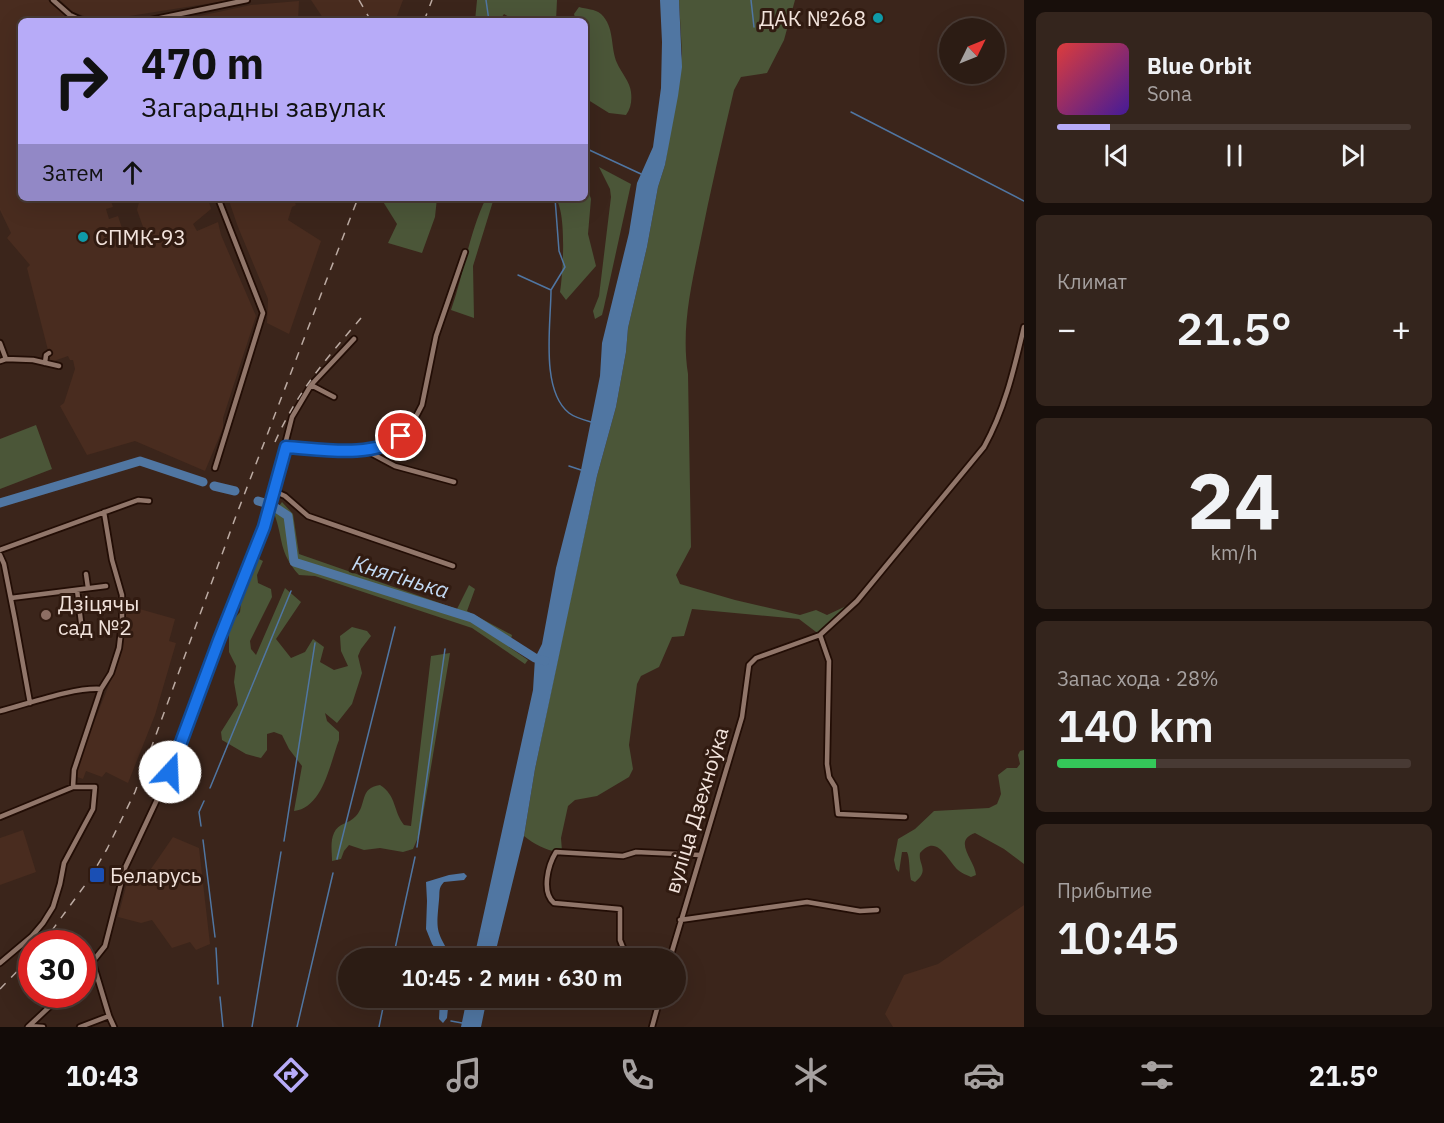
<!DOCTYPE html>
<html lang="ru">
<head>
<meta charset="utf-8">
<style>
  body { margin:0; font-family:"IBM Plex Sans",sans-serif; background:#34251d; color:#f1f3f6; height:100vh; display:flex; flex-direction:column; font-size:22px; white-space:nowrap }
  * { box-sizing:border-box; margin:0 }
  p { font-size:20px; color:#a6a1a0 }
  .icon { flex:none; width:33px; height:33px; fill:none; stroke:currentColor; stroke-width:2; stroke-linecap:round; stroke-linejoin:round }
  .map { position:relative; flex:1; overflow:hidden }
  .drawer { display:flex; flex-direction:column; gap:12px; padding:12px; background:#180f0b; width:420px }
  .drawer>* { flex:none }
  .hud { position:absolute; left:18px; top:18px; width:570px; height:183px; border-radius:9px; box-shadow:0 6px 24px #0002,0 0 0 2px #483a34; background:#b7abf8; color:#111; overflow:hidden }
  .needle { width:39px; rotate:47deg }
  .controls { position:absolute; left:939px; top:18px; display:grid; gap:12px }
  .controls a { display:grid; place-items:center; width:66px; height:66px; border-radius:50%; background:#2c1c14; box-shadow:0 6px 24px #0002,0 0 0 2px #483a34; font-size:30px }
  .speed { position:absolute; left:18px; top:930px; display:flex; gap:12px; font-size:30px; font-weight:700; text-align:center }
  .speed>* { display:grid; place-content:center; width:78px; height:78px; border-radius:50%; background:#2c1c14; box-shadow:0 6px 24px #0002,0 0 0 2px #483a34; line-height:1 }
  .speed .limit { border:9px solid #d22; background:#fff; color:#111 }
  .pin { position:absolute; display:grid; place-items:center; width:51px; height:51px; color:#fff; margin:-26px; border:3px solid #fff; border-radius:50%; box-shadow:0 2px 6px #0007 }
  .me { position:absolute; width:66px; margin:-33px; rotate:20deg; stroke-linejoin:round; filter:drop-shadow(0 0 4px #0008) }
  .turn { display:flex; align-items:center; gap:21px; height:126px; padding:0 24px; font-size:27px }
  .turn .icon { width:78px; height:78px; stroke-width:2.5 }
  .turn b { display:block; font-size:42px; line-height:51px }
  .then { display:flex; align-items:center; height:57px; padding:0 24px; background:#0003; gap:12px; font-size:22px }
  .big { font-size:45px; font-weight:600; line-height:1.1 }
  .drawer .tile { flex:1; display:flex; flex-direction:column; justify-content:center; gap:9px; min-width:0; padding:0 21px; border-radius:9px; background:#34251d }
  .drawer .dial { align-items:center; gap:0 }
  .dial b { font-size:78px; line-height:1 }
  .song { display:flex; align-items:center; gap:18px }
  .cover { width:72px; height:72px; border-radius:9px; background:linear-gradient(135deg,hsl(0 70% 55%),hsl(260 70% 35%)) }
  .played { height:6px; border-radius:3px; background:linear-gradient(90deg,#b7abf8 15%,#483a34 15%) }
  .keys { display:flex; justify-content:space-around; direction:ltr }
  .heat { display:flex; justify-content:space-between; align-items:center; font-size:33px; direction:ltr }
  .charge { height:9px; border-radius:4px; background:linear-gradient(90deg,#34c759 28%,#483a34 0) }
  .trip { position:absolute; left:338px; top:948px; width:348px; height:60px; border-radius:30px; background:#2c1c14; box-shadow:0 6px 24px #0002,0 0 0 2px #483a34; font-weight:600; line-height:60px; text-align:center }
  .dock { display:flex; height:96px; justify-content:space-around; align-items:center; background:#120b08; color:#a6a1a0 }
  .dock .icon { width:42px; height:42px }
  .dock .on { color:#b7abf8 }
  .dock b { font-size:27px; color:#f1f3f6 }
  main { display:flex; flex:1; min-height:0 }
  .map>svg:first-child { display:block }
  .built { fill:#492c1f }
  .green { fill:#4b5638 }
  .water { fill:#5076a2 }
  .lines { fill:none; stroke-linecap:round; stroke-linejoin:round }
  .stream { stroke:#5076a2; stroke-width:1.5 }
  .river { stroke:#5076a2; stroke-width:9 }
  .street-casing { stroke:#220d05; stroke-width:8 }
  .street { stroke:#91766a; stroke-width:4.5 }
  .rail { stroke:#bcaba3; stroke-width:1.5; stroke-dasharray:8 8; stroke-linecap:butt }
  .route-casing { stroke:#114b97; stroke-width:15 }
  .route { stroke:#1a73e8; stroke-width:10 }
  .culture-dot { fill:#0f9aa8; stroke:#311b11; stroke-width:2 }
  .education-dot { fill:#8d6e63; stroke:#311b11; stroke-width:2 }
  .transit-dot { fill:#1a4fb4; stroke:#311b11; stroke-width:2 }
  .labels { text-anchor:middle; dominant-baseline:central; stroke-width:6; stroke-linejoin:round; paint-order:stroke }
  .poi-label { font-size:21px; fill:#f2e3dc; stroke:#311b11; text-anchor:start }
  .street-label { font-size:21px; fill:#f2e3dc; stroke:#311b11 }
  .water-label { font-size:22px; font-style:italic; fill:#c2d9f3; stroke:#311b11 }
</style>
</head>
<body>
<main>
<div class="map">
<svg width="1024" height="1027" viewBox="0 0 1024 1027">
  <rect width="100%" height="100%" fill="#3b251b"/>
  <!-- built -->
  <path class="built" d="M0 0H48L76 21H21V198H110L113 207 106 209 109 219 118 216 123 231 114 234V238L131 244 147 238 137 210 140 198H208L211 209 193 224 197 231 218 222 221 235 256 316 223 418V428L205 471 135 441 87 455 60 406 64 403 75 369 73 360H70L68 356 51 362 27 268 30 265 7 238 11 233 0 210Z
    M60 0H231L98 21 73 12Z
    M311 0H403L395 21H325Z
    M299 1 298 21H176L251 5Z
    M228 198H293L296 205 292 207 288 220 321 241 289 334 267 323 268 299 238 227Z
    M126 608H136L175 619 169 641 176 643 155 715 128 783 106 772 102 777 86 771 83 779 74 776V773L114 672 120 653Z
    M23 830 36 872 0 885V838Z
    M173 837 199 848 210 944 196 950 190 942 172 948 152 920 141 923 118 917 129 875 144 879Z
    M1024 905V1027H893L885 1014 904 975 938 964Z"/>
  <!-- green -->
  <path class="green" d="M477 0H557L556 21H516L504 14 499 21H475Z
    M679 0H795L784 40 767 73 741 77 734 90C722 141 710 192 700 243 691 287 681 329 688 374L691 547 676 575 680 584 735 600 800 615 816 610 827 615 857 601 820 635 799 619 692 609 684 636 672 637 659 667 641 676 637 684 629 745 633 769 629 777 597 796 575 800 568 806 561 838 562 851C549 853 534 844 524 836L535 769 565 624 597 476 616 407 626 352 628 328 647 247 658 187 665 165 682 54Z
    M579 7C586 9 595 9 601 14 615 27 610 47 617 63 621 72 630 82 631 92 632 101 631 108 626 115L609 113 585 98V46L589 42 585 35V21H576L574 14Z
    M599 167 631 184 604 307 602 315 595 319 593 311 599 296 611 197 610 189Z
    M585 181 591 199 588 234 596 266 566 300 560 292C563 274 567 210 555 198H585Z
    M383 198H437L435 217 422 253 388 243 397 224 382 200Z
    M486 198H494L473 266 474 318 451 310C464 273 469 233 486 198Z
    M36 425 52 469 0 489V439Z
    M282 502 293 514 299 554 457 609 469 585 475 589 467 611 512 635 509 647 528 660 525 664 472 628 315 576 299 575C278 551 284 540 274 513Z
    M257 558 263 561 257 575 258 583 271 589 272 597 250 641 251 649 256 655 285 588 301 602 276 639 291 658 305 652 313 639 324 647 320 662 334 670 348 666 341 651 340 636 352 627 367 631 371 636 361 649 358 656 362 673 352 704 337 723 325 713 327 721 339 732V740C330 763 323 808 294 811L302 766 289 749 282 735 274 732 267 734V750L261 758 246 754 222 740 221 732 238 705 234 682 236 666 229 652V633L235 618 240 612 242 593Z
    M450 653 420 833 413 849 403 852 380 848 364 850 349 845 344 851 341 859 332 861C332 852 330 841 334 833 338 823 349 824 356 816 367 804 359 788 380 785 397 796 393 811 404 825L411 826 431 656Z
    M1024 750V864L1004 849 975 833C952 841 975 860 976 875L971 877C967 875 961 873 958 870 947 860 937 833 920 853 918 865 930 870 915 882L911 880C909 872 910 858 907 852H902L899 872 896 869 894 860 898 839 915 829 934 811 989 808 997 804 1001 794 998 775 1007 768H1017L1020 764 1018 755 1020 751Z"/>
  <!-- water -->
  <path class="water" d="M660 0H679L682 67 678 96 665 165 658 187 647 247 628 328 626 352 616 407 597 476 535 769 524 836 494 958H474L533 690 535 658 542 644 556 568 581 470 600 376 602 343 629 233 637 183 653 147 661 88 662 42Z
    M464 873 467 876 464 880 444 882C438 888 440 892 439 900 436 932 436 930 452 958H442L432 944 426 929 427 901 426 882 449 875Z
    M440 998H449L447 1018 443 1023 439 1019Z
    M467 998H487L481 1027H461Z"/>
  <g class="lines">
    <!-- stream -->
    <path class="stream" d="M486 0 489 21
      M751 0 754 27
      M851 112 1024 201
      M585 148 641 174
      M518 275 551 290C551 323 540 390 569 413 574 417 584 420 591 422
      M551 290 565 267 559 251 555 198
      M569 466 581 470
      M210 788 291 591
      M201 826 199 812 204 801
      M203 840 215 937
      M284 841 315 643
      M417 847 445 649
      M337 859 395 627
      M216 948 218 984
      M393 958 415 857
      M220 997 223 1027
      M451 1021 462 1023
      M252 1027 281 852
      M297 1027 333 873
      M379 1027 385 998"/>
    <!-- river -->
    <path class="river" d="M214 486 235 491
      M258 501 265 503
      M0 503 140 461 203 482
      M276 508 288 516 294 562 472 618 535 658 545 661"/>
    <defs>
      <path id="street" d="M53 0 70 15 83 21
        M146 21 247 0
        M0 343 6 359 0 361
        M6 359 33 360 59 366
        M45 363 46 355 49 353
        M311 385 354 339
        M286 447 367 451 395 466 454 482
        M367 451C396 445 409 432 422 405L436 336 465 252
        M215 468 263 313 218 198
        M274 491 285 496 308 516 453 566
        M0 550 138 500 149 501
        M0 555 4 564 15 620 30 703
        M86 574 88 588
        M77 590 82 630
        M11 598 106 586
        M820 635 829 661 827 764 829 777 835 787 838 814 905 817
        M0 711C28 704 74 687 101 689
        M73 787 74 770 101 689 111 673 119 648 122 622V595L112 560 104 512
        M0 817 73 787H95L93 809 64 863 60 884 53 907 43 923 32 936 0 963
        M680 920 807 902 860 911 877 910
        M627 958 620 940V909L554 903C541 892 548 865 556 852L623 856 636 852 700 855
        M670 958 742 717 749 665 756 658 820 635 857 601 984 447C1005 409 1014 369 1024 327
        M93 963 109 1016 114 1027
        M82 975 105 946 125 868 170 772 219 640 264 527 292 417 311 385 334 397
        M29 1026 43 1027
        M28 1027 63 994
        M80 1027 109 1016
        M652 1027 660 998"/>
    </defs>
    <!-- street casing -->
    <use href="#street" class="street-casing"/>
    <!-- street -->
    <use href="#street" class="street"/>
    <!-- rail -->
    <path class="rail" d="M359 0 371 21
      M424 21 432 0
      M275 442C297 392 326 359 361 318
      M42 944 88 881 107 849 135 792 236 516 358 198
      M0 989 32 956"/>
  </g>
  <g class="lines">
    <defs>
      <path id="route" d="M170 772 219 640 264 527 286 447C320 449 374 459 401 436"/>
    </defs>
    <!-- route casing -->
    <use href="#route" class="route-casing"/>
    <!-- route -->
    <use href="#route" class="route"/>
  </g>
  <!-- markers -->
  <g class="culture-dot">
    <circle cx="878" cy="18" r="6"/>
    <circle cx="83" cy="237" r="6"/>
  </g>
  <circle class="education-dot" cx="46" cy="615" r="6"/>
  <rect class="transit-dot" x="89" y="867" width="16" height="16" rx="3"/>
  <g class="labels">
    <!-- poi labels -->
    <g class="poi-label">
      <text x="866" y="18" text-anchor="end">ДАК №268</text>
      <text x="95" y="237">СПМК-93</text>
      <text x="58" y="603">Дзіцячы<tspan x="58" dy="24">сад №2</tspan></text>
      <text x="110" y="875">Беларусь</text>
    </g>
    <!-- street labels -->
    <g class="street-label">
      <text transform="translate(696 810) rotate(-73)">вуліца Дзехноўка</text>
    </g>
    <!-- water labels -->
    <g class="water-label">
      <text transform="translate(401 576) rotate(17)">Княгінька</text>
    </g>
  </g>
</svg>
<div class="controls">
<a><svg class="needle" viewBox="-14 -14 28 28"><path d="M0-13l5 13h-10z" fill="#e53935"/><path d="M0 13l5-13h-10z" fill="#a6a1a0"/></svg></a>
</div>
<div class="speed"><div class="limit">30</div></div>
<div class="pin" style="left:401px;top:436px;background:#d93025"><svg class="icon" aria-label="arrive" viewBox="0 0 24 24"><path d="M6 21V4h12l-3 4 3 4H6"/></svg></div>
<svg class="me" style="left:170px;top:772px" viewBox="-20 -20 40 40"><circle r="19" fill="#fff"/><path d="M0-13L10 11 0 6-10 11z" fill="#1a73e8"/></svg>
<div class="trip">10:45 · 2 мин · 630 m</div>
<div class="hud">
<div class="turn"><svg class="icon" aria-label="right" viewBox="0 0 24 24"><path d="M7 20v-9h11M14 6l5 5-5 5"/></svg><div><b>470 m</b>Загарадны завулак</div></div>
<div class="then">Затем<svg class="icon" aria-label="ahead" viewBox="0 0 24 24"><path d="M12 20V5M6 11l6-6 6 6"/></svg></div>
</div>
</div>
<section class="drawer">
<div class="tile">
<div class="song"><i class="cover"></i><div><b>Blue Orbit</b><p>Sona</p></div></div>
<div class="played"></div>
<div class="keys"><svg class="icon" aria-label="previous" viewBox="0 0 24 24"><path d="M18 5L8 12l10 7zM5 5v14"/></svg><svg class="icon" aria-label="pause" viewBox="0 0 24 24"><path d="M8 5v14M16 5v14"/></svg><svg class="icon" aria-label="next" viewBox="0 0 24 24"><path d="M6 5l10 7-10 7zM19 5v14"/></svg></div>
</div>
<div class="tile"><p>Климат</p>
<div class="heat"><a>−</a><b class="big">21.5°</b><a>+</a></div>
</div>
<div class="tile dial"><b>24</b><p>km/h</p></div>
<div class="tile"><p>Запас хода · 28%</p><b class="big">140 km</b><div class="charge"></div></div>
<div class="tile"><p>Прибытие</p><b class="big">10:45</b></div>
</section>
</main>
<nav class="dock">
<b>10:43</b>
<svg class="icon on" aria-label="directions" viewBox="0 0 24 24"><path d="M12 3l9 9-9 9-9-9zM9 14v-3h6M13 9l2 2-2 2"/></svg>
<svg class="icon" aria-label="music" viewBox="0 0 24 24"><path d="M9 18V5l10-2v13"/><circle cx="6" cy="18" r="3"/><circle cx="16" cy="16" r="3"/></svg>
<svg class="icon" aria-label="phone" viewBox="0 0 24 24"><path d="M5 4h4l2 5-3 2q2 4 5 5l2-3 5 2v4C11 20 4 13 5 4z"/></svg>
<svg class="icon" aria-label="climate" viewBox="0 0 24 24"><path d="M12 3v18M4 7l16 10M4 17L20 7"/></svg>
<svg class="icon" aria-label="car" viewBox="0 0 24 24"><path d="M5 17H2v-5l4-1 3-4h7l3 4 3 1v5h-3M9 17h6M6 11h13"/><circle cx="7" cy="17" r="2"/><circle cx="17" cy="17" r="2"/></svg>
<svg class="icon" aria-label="filters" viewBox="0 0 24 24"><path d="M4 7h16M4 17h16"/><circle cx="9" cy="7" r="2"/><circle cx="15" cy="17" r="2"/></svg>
<b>21.5°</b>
</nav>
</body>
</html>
